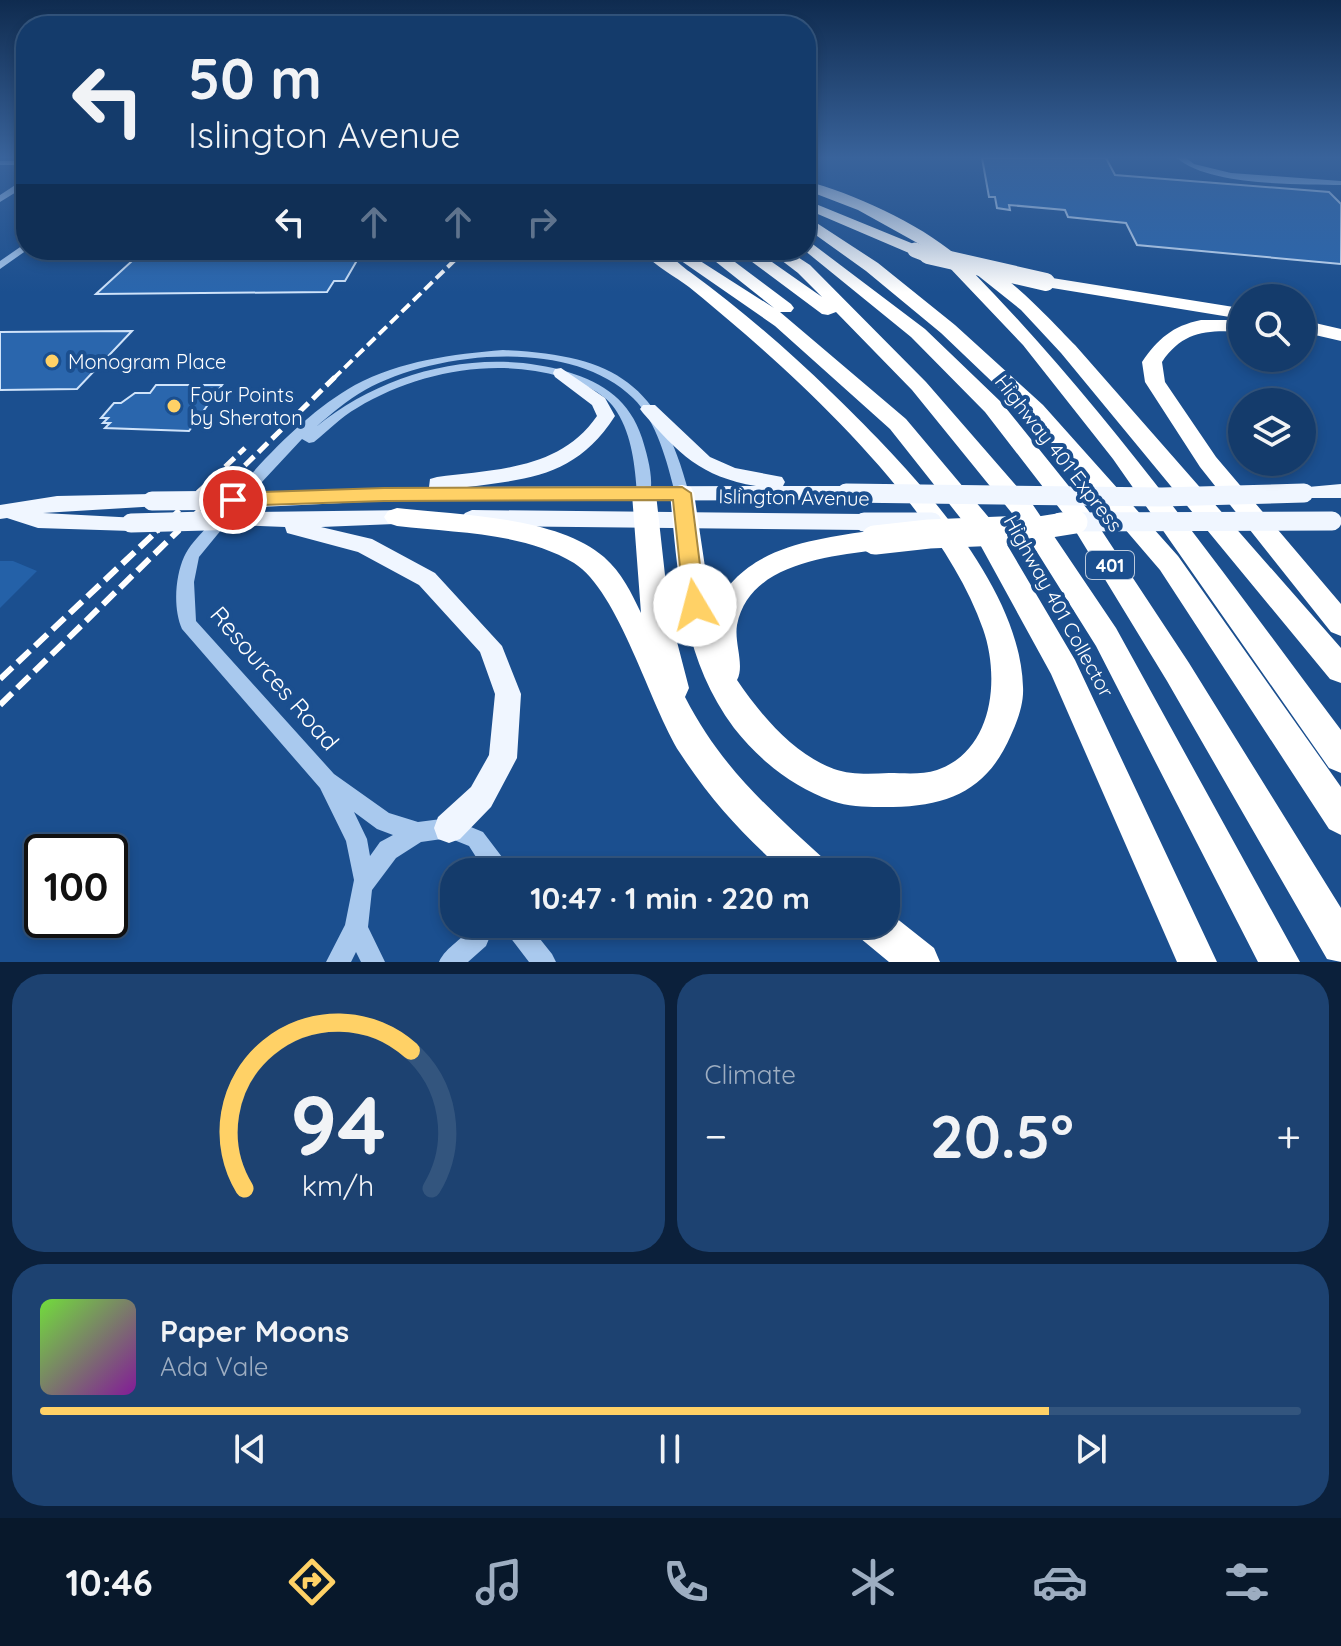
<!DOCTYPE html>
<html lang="en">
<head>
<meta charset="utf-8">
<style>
  body { margin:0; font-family:Quicksand,sans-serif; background:#1d4271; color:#f1f3f6; height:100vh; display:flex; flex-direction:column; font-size:30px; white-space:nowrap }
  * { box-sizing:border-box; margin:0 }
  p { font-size:26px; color:#9dadc1 }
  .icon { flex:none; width:44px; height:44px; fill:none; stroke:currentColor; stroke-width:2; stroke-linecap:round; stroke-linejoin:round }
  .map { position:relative; height:962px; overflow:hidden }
  .drawer { display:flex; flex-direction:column; gap:12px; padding:12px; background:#0b203b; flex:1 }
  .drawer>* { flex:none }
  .guide { position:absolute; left:16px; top:16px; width:800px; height:244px; border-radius:32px; box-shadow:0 4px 12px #0003,0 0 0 2px #33557e; background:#143b6b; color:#f1f3f6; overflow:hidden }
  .fabs { position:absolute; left:1228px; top:284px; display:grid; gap:16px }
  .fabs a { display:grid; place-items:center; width:88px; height:88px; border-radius:50%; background:#143b6b; box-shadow:0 4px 12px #0003,0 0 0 2px #33557e; font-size:40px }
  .speed { position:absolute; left:24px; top:834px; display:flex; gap:16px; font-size:40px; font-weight:700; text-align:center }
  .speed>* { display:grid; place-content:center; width:104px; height:104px; border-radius:50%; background:#143b6b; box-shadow:0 4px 12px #0003,0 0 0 2px #33557e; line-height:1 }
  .speed .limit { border:4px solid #111; border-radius:12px; background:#fff; color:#111 }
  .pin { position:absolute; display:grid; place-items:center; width:68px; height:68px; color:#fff; margin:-34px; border:4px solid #fff; border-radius:50%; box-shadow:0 2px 8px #0007 }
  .me { position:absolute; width:88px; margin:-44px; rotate:352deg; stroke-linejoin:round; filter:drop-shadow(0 0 6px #0008) }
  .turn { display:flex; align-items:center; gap:28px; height:168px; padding:0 40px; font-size:36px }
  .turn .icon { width:104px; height:104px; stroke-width:2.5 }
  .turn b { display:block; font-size:56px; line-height:68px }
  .lanes { display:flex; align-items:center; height:76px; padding:0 40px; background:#0003; justify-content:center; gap:40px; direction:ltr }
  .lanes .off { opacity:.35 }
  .big { font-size:60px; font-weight:700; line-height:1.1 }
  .drawer .tile { flex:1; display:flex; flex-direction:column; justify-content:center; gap:12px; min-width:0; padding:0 28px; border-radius:32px; background:#1d4271 }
  .drawer .dial { align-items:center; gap:0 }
  .dial svg { height:208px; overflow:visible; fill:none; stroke:#33557e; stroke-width:7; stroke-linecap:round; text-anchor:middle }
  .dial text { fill:#f1f3f6; stroke:none }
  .song { display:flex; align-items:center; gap:24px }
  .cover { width:96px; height:96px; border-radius:12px; background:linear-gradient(135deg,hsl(100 70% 55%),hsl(290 70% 35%)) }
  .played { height:8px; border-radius:4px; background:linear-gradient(90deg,#ffd166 80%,#33557e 80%) }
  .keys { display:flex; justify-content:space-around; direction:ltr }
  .heat { display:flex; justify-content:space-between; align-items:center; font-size:44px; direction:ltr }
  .drawer .tiles { flex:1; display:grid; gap:12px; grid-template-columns:1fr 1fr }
  .tile:last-child { grid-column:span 2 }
  .trip { position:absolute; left:440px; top:858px; width:460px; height:80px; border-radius:32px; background:#143b6b; box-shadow:0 4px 12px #0003,0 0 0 2px #33557e; font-weight:700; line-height:80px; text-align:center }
  .dock { display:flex; height:128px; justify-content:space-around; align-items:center; background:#08182b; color:#9dadc1 }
  .dock .icon { width:56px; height:56px }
  .dock .current { color:#ffd166 }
  .dock b { font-size:36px; color:#f1f3f6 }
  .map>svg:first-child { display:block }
  .green { fill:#2461a8 }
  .building { fill:#2a66ad; stroke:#cfe3fa; stroke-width:2 }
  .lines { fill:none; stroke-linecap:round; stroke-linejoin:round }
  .minor { fill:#a9c9ee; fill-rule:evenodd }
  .major { fill:#f0f6ff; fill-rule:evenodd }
  .highway { fill:#fff; fill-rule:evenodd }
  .rail-far3 { stroke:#fff; stroke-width:3; stroke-dasharray:9 4; stroke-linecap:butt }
  .rail-far2 { stroke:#fff; stroke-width:4; stroke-dasharray:11 5; stroke-linecap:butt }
  .rail-far1 { stroke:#fff; stroke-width:5; stroke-dasharray:13 6; stroke-linecap:butt }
  .rail { stroke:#fff; stroke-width:6; stroke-dasharray:17 7; stroke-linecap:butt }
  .major-bridge { stroke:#f0f6ff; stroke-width:19 }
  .highway-bridge-far3 { stroke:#fff; stroke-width:15 }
  .highway-bridge-far2 { stroke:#fff; stroke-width:18 }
  .highway-bridge-far1 { stroke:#fff; stroke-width:23 }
  .highway-bridge { stroke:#fff; stroke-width:29 }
  .route { fill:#ffd166; stroke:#a68842; stroke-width:2 }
  .poi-dot { fill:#ffd166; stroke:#1b4f8f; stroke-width:3 }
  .labels { text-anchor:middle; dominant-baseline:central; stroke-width:8; stroke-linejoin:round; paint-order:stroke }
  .shield { fill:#1b4f8f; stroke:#bbcadd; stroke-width:2 }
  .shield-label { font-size:18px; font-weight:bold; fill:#fff }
  .poi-label { font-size:20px; fill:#fff; stroke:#1b4f8f; text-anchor:start }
  .street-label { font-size:20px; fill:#fff; stroke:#1b4f8f }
  .near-street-label { font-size:24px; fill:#fff; stroke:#1b4f8f }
</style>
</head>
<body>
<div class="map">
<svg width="1341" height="962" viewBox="0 0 1341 962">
  <rect width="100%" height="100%" fill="#1b4f8f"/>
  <!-- green -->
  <path class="green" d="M0 561H13L37 571 0 608Z"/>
  <!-- building -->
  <path class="building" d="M982 158H1106L1115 175 1329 192 1341 204V264L1137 245 1126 223 1068 217 1065 210 1009 205 1010 210 997 208 995 197H989Z
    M144 250H363L345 281H334L327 292 96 294Z
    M132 331 77 389 0 390V332Z
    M156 385H222L189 431 105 428 110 423H103L108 418H101L114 403H121L135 393H150Z"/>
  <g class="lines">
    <!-- minor -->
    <path class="minor" d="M1177 158H1186L1194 164 1231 173 1341 181V185C1298 184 1209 186 1177 158Z
      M0 161H26V165H0Z
      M23 180H26V186L0 202V195Z
      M26 243 27 250 0 269V261Z
      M503 350C614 355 660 382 689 493L687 496H677L675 493C667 462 657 421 633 398 571 337 435 351 365 390 347 400 331 414 316 427 384 371 482 346 568 372 604 383 630 401 642 438 647 454 655 481 649 497L644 499 637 494C635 466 632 436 617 412 606 393 582 383 562 377 494 357 417 372 357 408 341 417 328 431 314 442L309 443 302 439 249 496 199 557 194 582 196 621 334 774 389 813 418 822 449 818 483 832 502 857 505 872H483V868L469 846 449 838 421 842 396 858 372 890 368 927 385 962H361L356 952 351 962H326L345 925 354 880 346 841 320 788 182 629C173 609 175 577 184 557 189 546 198 537 206 528 246 478 298 417 355 385 400 361 453 354 503 350ZM354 812 377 829 393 835 380 842 370 856 367 839Z
      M472 924H495L486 946 468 962H439C446 946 465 939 472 924Z
      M503 924H528L552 954 556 962H529L506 932Z"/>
    <!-- major -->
    <path class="major" d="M561 368 605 398 615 416C577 475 532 479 467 487L756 486C701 477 678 453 643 413L640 409 643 405H655L710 457 735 468 782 477 785 482 783 486H846L853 488 856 493 853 498 846 500 384 501 260 507 253 505 250 500 253 495 260 493 429 487 430 479 437 477C496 469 560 470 597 416L592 405 555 377 553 373 555 369Z
      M1341 484V498H1297L1294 493 1297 488Z
      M152 494 159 496 162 501 159 506 43 513 138 518 142 523 138 528 131 531 38 528 7 518 0 519V505L57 496Z
      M412 510 419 513 423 518 419 523 321 527 372 539 435 573 502 646 521 694 517 758 491 807 460 839 449 843 438 839 434 828 438 817 471 787 489 755 495 694 480 652 419 585 358 552 287 533 285 527 237 525 233 520 237 515 244 512Z
      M472 510 864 514 871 517 875 522 871 527 864 530 472 526 465 523 461 518 465 513Z"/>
    <!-- highway -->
    <path class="highway" d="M806 181C856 194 930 228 967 265L968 260C992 255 1057 327 1075 345L1341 648V683L1330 679 1061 353 1021 310 971 270C1109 411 1223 573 1341 730V773L1329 768 1113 459 1023 345 947 265 921 245 858 210 806 190Z
      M806 200 921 247 923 250 921 253H909L806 209Z
      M806 216 878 263 955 325 1043 405 1178 556 1341 787V835L1329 829 1160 570 1027 415 941 333 866 271 806 228Z
      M806 239 925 329 1001 402 1088 510 1189 663 1341 908V962L1327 959 1167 681 1070 522 985 412 911 337 804 250Z
      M641 250C646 250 655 248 659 250 669 253 681 266 690 272 739 308 787 349 831 392 904 463 1020 580 1023 687 1024 703 1018 720 1011 735 988 789 950 806 893 807 873 807 852 808 832 801 793 787 760 761 734 728 682 658 678 577 670 493L673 487 682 485 691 487 694 493 712 614C741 546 811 540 875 530L884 533 888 540 884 547 875 550C826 557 749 564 737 625 734 643 745 665 737 680 761 715 793 754 834 769 851 775 871 774 889 773 904 773 922 775 937 770 994 750 1000 677 983 629 945 521 830 408 745 334 726 318 708 302 689 287 673 275 653 265 641 250Z
      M683 250 774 308 701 250H719L791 304 794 308 791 312H780L906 419 996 526 1075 660 1217 962H1177L1051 674 977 539 890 429 775 326 677 258 675 255 677 252Z
      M736 250H755L822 297 798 273 768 250H787L810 265 926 382 1033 505 1116 628 1300 962H1258L1096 646 1015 517 912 390 836 312 828 315 822 314Z
      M1046 277 1240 308 1242 319 1040 286 1037 282Z
      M1201 320H1242V332C1207 330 1183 331 1162 362L1165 382 1216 457 1341 604V636L1331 632 1200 467 1145 382 1142 362C1158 339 1172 326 1201 320Z
      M1302 320 1341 329V341L1302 332Z
      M644 486 653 488 656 494 669 611 689 688 685 697C721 767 767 807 824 859L830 872H784C742 833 712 802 680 753 650 706 619 591 574 563 523 532 455 533 397 526L388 523 384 517 388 511 397 508C457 515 557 516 604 557 622 573 631 592 641 613L632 494 635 488Z
      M886 910 934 948 940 962H889L860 938 855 924H886Z"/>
    <!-- rail-far3 -->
    <path class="rail-far3" d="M458 257 465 250"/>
    <!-- rail-far2 -->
    <path class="rail-far2" d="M333 379 460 255"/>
    <!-- rail-far1 -->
    <path class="rail-far1" d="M156 532 245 448
      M177 532 335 377"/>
    <!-- rail -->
    <path class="rail" d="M0 679 158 530
      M0 705 179 530"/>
    <!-- major-bridge -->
    <path class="major-bridge" d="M846 493 1162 497 1304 493
      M152 501 260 500
      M864 522H932
      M1060 522 1332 521
      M131 523 244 520"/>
    <!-- highway-bridge-far3 -->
    <path class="highway-bridge-far3" d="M915 250 933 257"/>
    <!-- highway-bridge-far2 -->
    <path class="highway-bridge-far2" d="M928 255 1046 282"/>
    <!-- highway-bridge-far1 -->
    <path class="highway-bridge-far1" d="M1013 532 1076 522"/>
    <!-- highway-bridge -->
    <path class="highway-bridge" d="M875 540 929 534 1026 530"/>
  </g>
  <!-- sky -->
  <linearGradient id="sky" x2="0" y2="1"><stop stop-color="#0f2b4f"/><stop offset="0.54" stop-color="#39639b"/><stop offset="1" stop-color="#39639b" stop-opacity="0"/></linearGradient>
  <rect width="1341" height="292" fill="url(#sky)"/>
  <!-- route -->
  <path class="route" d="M682 487 691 493 705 605 702 611 695 614 687 611 684 605 673 500 384 501 233 506 223 500 233 493 384 488Z"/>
  <!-- markers -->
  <g class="poi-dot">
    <circle cx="52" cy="361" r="8"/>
    <circle cx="174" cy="406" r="8"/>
  </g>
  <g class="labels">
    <!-- shield labels -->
    <rect class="shield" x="1086" y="551" width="48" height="28" rx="6"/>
    <g class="shield-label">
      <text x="1110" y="565">401</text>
    </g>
    <!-- poi labels -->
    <g class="poi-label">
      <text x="68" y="361">Monogram Place</text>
      <text x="190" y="394">Four Points<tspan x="190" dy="23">by Sheraton</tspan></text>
    </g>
    <!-- street labels -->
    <g class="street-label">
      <text transform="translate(1059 453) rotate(52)">Highway 401 Express</text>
      <text transform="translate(794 497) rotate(1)">Islington Avenue</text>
      <text transform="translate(1059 606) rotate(61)">Highway 401 Collector</text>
    </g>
    <!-- near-street labels -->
    <g class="near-street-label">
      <text transform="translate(275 678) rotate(49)">Resources Road</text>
    </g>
  </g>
</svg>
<div class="fabs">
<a><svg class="icon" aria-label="search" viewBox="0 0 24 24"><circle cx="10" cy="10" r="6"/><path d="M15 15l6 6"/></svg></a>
<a><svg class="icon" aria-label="layers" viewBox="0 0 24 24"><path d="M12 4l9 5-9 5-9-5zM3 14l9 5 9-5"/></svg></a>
</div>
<div class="speed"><div class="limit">100</div></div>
<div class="pin" style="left:233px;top:500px;background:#d93025"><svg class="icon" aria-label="arrive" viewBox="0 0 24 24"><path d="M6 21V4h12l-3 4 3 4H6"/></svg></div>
<svg class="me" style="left:695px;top:605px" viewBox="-20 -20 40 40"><circle r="19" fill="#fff"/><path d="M0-13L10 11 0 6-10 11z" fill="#ffd166"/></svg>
<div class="trip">10:47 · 1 min · 220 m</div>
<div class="guide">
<div class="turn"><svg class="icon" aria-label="left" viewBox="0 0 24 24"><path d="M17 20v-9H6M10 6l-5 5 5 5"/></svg><div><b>50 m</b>Islington Avenue</div></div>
<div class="lanes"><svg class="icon" aria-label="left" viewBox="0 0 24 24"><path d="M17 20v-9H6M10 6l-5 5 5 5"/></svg><svg class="icon off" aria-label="ahead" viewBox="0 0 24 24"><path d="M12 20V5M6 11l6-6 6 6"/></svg><svg class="icon off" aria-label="ahead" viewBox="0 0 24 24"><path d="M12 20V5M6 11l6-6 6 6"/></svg><svg class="icon off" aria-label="right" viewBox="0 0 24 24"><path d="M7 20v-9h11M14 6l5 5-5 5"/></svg></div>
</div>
</div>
<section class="drawer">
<div class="tiles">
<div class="tile dial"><svg viewBox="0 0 100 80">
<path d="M14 69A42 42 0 1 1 86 69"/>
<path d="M14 69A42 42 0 0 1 78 16" stroke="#ffd166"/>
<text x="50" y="56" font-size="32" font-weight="700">94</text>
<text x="50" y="72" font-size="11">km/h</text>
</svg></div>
<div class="tile"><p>Climate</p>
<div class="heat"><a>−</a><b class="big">20.5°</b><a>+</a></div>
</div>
<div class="tile">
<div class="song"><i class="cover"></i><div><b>Paper Moons</b><p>Ada Vale</p></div></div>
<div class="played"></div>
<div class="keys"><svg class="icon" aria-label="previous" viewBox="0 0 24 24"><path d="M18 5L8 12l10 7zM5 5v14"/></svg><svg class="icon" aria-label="pause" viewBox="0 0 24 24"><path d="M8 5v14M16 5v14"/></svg><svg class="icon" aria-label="next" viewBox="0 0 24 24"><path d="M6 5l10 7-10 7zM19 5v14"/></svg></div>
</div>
</div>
</section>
<nav class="dock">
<b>10:46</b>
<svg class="icon current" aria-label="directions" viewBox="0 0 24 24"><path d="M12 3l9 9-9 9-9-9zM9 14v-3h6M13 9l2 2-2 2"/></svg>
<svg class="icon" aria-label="music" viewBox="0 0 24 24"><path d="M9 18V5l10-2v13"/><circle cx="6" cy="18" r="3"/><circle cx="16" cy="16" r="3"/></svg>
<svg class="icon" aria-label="phone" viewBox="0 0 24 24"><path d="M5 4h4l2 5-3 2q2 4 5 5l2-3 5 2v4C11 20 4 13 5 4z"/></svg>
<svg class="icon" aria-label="climate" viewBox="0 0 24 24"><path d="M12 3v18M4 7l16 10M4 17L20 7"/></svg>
<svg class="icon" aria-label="car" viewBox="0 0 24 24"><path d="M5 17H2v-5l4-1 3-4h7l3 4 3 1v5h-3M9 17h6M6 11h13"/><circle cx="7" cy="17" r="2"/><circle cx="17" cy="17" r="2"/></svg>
<svg class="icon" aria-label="filters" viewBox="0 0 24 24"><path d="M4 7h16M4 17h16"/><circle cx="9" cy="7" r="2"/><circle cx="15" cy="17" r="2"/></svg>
</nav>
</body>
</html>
